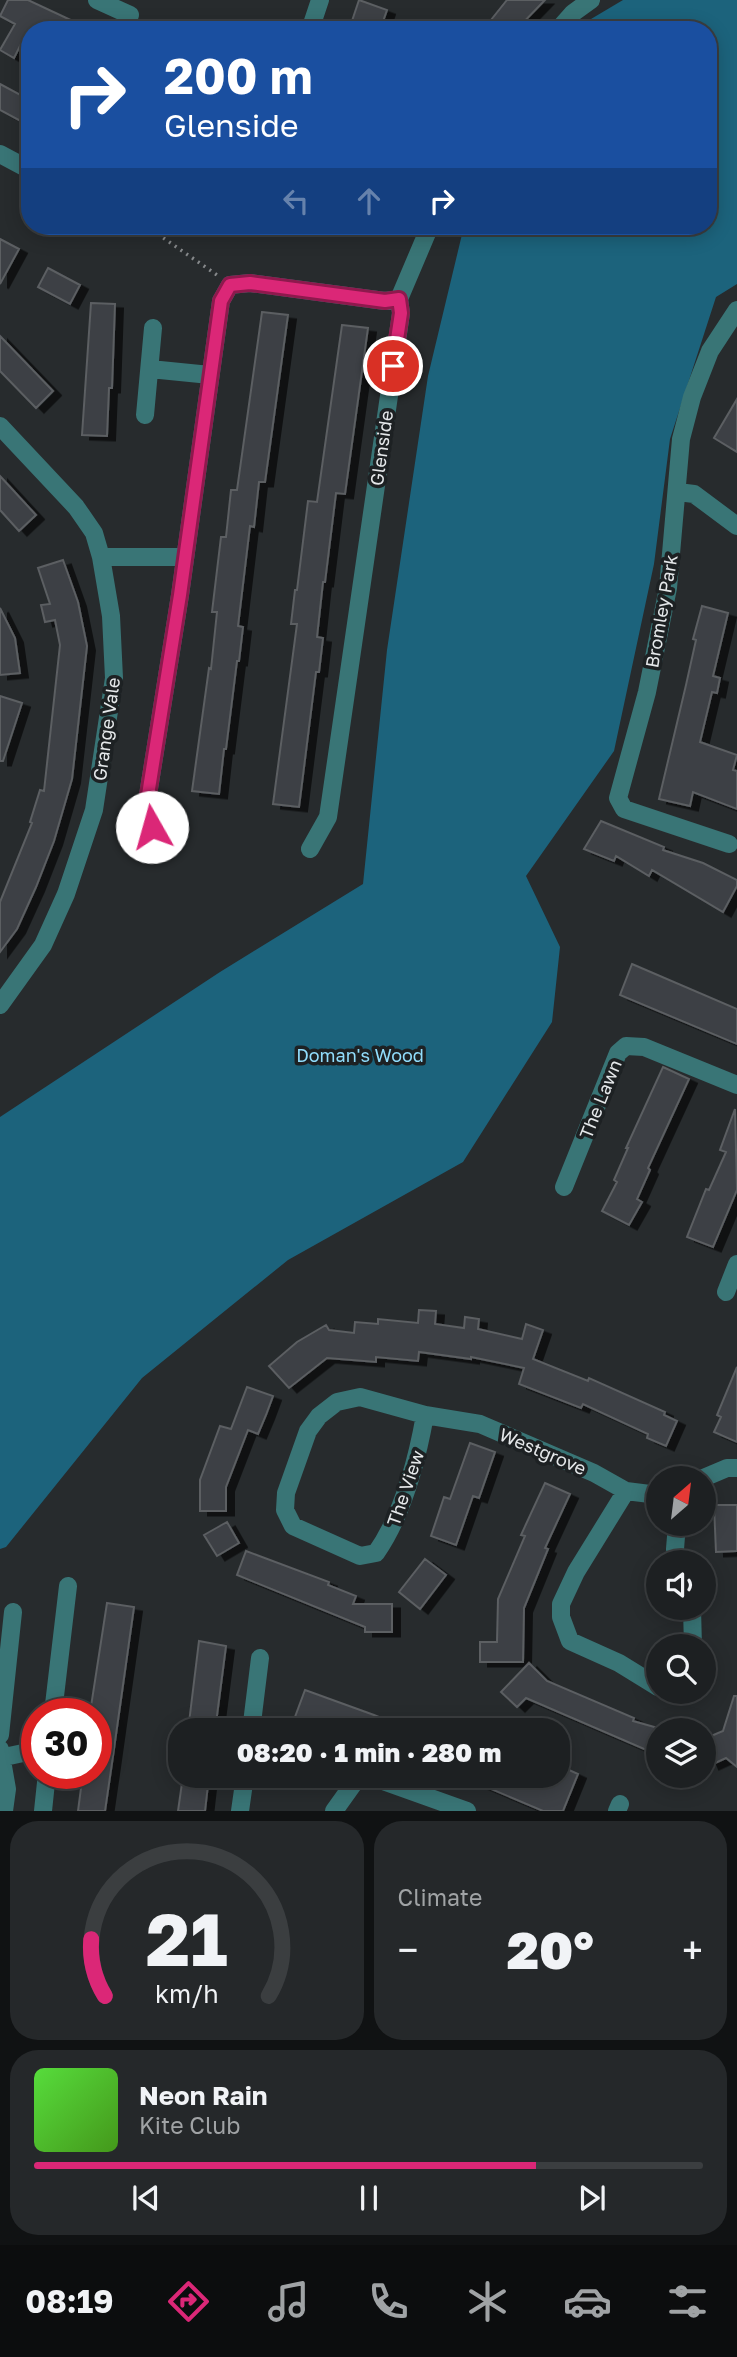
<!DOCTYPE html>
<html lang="en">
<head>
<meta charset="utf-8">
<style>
  body { margin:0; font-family:"Golos Text",sans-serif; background:#25282a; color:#f1f3f6; height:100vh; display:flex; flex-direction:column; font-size:26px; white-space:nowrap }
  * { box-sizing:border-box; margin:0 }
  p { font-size:23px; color:#a0a3a5 }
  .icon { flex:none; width:38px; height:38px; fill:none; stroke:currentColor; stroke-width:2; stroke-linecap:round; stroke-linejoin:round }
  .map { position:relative; height:1811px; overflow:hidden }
  .side { display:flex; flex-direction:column; gap:10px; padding:10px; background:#101213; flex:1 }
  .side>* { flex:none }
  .hud { position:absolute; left:21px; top:21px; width:696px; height:214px; border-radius:28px; box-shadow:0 4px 18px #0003,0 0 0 2px #3b3e40; background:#1a4fa0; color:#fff; overflow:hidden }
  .needle { width:46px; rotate:28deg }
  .controls { position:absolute; left:646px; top:1466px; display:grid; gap:14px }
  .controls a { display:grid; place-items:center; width:70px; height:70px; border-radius:50%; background:#1d2022; box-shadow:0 4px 18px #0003,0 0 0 2px #3b3e40; font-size:35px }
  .speed { position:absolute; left:21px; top:1698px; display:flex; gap:14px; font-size:35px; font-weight:700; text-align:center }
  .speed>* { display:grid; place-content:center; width:91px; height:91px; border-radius:50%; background:#1d2022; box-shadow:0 4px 18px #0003,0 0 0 2px #3b3e40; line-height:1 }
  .speed .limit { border:10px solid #d22; background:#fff; color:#111 }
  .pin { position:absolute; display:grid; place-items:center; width:60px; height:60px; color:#fff; margin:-30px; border:4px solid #fff; border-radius:50%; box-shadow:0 2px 7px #0007 }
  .me { position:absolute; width:77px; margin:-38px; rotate:353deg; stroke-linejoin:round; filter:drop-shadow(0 0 5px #0008) }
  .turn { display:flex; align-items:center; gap:24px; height:147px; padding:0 28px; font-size:32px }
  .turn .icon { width:91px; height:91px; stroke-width:2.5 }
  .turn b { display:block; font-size:49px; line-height:60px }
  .lanes { display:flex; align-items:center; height:66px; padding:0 28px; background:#0003; justify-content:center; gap:35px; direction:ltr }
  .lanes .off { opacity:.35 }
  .big { font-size:52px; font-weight:800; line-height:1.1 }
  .side .widget { flex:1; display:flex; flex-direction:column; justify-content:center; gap:10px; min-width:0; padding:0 24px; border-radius:28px; background:#25282a }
  .side .dial { align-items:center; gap:0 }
  .dial svg { height:182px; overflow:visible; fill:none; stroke:#3b3e40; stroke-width:7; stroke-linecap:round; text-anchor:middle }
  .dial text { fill:#f1f3f6; stroke:none }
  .song { display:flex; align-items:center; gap:21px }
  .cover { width:84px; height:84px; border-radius:10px; background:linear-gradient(135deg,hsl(110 70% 55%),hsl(100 70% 35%)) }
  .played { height:7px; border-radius:4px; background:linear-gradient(90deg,#db2777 75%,#3b3e40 75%) }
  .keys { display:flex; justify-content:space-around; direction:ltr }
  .heat { display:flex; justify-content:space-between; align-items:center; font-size:38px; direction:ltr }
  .side .tiles { flex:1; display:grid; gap:10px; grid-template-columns:1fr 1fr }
  .widget:last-child { grid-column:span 2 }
  .trip { position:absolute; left:168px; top:1718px; width:402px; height:70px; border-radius:28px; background:#1d2022; box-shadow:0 4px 18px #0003,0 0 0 2px #3b3e40; font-weight:800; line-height:70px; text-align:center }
  .menu { display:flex; height:112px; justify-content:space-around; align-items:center; background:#0c0d0e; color:#a0a3a5 }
  .menu .icon { width:49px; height:49px }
  .menu .on { color:#db2777 }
  .menu b { font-size:32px; color:#f1f3f6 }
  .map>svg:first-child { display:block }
  .forest { fill:#1c637c }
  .building { fill:#3d4044; stroke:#5b5e62; stroke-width:2; filter:url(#shadow) }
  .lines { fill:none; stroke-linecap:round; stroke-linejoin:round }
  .path { stroke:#86898b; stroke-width:3.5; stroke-dasharray:2 5; stroke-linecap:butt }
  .minor { stroke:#397576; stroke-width:18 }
  .route-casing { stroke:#8e194d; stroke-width:18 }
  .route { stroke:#db2777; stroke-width:12 }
  .labels { text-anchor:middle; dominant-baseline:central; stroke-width:7; stroke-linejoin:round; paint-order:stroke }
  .street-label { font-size:18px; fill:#e5e8ea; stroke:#1d2123 }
  .park-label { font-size:18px; fill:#91ddfc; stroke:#1d2123 }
</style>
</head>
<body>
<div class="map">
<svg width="737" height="1811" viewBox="0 0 737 1811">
  <defs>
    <filter id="shadow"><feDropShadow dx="8" dy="4.5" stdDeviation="0" flood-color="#0009"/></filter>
  </defs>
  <rect width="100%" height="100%" fill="#272b2d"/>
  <!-- forest -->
  <path class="forest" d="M623 0H737V284L716 297 670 439 654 564 614 751 526 876 560 947 552 1022 463 1162 288 1260 142 1378 6 1547 0 1549V1117L220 972 363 884 387 650 428 376 464 226H709V30H584L591 19Z"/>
  <!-- building -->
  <path class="building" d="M8 0H28L92 30H28L14 58 0 50 15 24 0 16Z
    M359 0 387 10 380 30H349Z
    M507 0H545L516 30H483Z
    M0 84 30 100V126L0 110Z
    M0 239 19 249 0 284Z
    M48 268 80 285 70 304 38 287Z
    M91 303 115 304 112 388H109L107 436 82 435Z
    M262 312 288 315 265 482H259L254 527 250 526 238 626 243 627 239 661H237L226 749H224L219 794 192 791 209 668 211 669 217 612H212L221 537H226L231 490H237Z
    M342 325 368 328 345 494 336 493 325 582H323L317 637 323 638 319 672H316L299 807 273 804 297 624H291L295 590H297L308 501 317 502Z
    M0 336 53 391 36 408 0 371Z
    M737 399V452L714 438Z
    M0 476 36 515 19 531 0 510Z
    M63 560 78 602 87 646 72 779 54 841 36 887 17 929 0 952V902L32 823 30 822 40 790 44 791 60 645 55 620 45 622 41 605 50 604 38 568Z
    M702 606 728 613 713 676 720 678 717 693 712 692 700 742 737 755 733 770 737 771V809L693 792 690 806 659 799 686 685 696 640 693 639Z
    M0 608 15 638 20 673 0 675Z
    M0 696 22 703 3 761H0Z
    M601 821 664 847 663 850 703 863 737 880V886L723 912 652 870 649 876 616 856 614 861 584 849Z
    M632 964 737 1009V1044L620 995Z
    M663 1067 689 1079 648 1168 650 1170 637 1199 642 1202 629 1225 602 1211 617 1182 614 1180 628 1148H626Z
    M735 1109 737 1190 713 1247 687 1237 706 1189 709 1190 726 1152 720 1150Z
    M419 1310 436 1311 435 1324 464 1328 465 1317 479 1319 478 1329 522 1339 526 1324 543 1330 533 1359 588 1381 589 1378 665 1412 664 1415 677 1421 666 1446 647 1438 648 1434 583 1404 581 1408 519 1384 524 1368 471 1357V1359L419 1352 418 1361 376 1357V1362L327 1358 289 1388 269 1366 297 1342 326 1325 329 1330 354 1333 355 1322 378 1324V1319L418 1323Z
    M737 1367V1442L714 1432 721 1417 717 1415Z
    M247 1387 273 1396 266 1415 258 1434 248 1430 226 1487V1511H200V1480L220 1426 231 1429Z
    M470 1443 495 1452 479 1498 473 1496 456 1545 431 1536 444 1497 450 1499Z
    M545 1483 570 1494 545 1548 548 1549 524 1608 523 1662H480V1642H497L498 1599 525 1536 521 1535Z
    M714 1505H737V1551L716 1552Z
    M227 1522 239 1543 217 1556 204 1535Z
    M246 1551 329 1582 328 1585 356 1596 353 1604H392V1632H365V1627L237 1575Z
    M425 1559 446 1575 420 1609 399 1592Z
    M107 1603 134 1607 112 1763 105 1811H78L83 1773H96V1713H90Z
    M199 1641 226 1646 215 1731H188Z
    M529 1663 547 1681 634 1718 633 1721 658 1728V1755L526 1698 517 1707 501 1692Z
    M305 1690 374 1715 413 1731H330L295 1717Z
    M734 1696H737V1767L726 1758 711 1765 704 1748V1739L723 1731Z
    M558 1765 578 1774 563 1811H543L463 1777 558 1776Z
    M183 1776H209L205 1811H178Z"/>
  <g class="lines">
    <!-- path -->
    <path class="path" d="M146 226 217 275"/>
    <!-- minor -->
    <path class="minor" d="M97 0 130 15
      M310 30 320 0
      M558 30 573 13 591 0
      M0 154 30 170
      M399 299 430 226
      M150 369 210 375
      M145 415 153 328
      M0 426 76 507 94 533 101 557 111 616 114 678 94 810 66 894 43 945 0 1005
      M678 492 694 494 737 526
      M101 557H184
      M152 827 148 795 180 595 221 301 230 285 250 283 385 301 399 299 401 313 328 817 310 849
      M729 844 624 809 618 798 647 692 668 588 681 439 692 397 710 351 737 310
      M564 1187 618 1053 626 1046 644 1047 737 1085
      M726 1292 737 1264
      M360 1397 425 1415C417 1460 402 1516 376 1553L360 1556 293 1526 285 1510 286 1493 308 1431 319 1416 337 1402Z
      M425 1415 480 1424 594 1473 626 1491 658 1495
      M701 1479 727 1468H737
      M626 1491 576 1572 561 1604V1617L570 1641 619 1663 658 1687
      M677 1524 675 1549 678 1563
      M692 1608 693 1647
      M667 1692 683 1696 690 1692
      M53 1713 68 1586
      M251 1731 260 1658
      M0 1735 13 1612
      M0 1749 7 1789 4 1811
      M0 1758 37 1750
      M369 1776 467 1811
      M43 1811 47 1773
      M240 1811 245 1776
      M334 1811 359 1776
      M617 1811 620 1804"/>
  </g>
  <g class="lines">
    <defs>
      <path id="route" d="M152 827 148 795 180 595 221 301 230 285 250 283 385 301 399 299 401 313 393 366"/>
    </defs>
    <!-- route casing -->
    <use href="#route" class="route-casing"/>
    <!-- route -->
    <use href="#route" class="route"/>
  </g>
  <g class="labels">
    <!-- street labels -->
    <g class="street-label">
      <text transform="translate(381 448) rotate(-82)">Glenside</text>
      <text transform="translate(661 611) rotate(-80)">Bromley Park</text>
      <text transform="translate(106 729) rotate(-82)">Grange Vale</text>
      <text transform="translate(600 1099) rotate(-68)">The Lawn</text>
      <text transform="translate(543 1451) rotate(23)">Westgrove</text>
      <text transform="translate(405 1488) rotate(-71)">The View</text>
    </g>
    <!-- park labels -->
    <g class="park-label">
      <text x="360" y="1055">Doman's Wood</text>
    </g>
  </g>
</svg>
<div class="controls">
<a><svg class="needle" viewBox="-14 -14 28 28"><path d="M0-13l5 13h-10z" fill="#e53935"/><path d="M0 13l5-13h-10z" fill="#a0a3a5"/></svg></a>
<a><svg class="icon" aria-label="sound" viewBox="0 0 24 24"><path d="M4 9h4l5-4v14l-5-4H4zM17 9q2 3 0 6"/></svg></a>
<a><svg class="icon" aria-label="search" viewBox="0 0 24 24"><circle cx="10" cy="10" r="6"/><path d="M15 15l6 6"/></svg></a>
<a><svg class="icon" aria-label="layers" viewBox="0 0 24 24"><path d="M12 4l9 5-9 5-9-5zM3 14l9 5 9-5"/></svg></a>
</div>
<div class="speed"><div class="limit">30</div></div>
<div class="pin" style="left:393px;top:366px;background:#d93025"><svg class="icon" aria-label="arrive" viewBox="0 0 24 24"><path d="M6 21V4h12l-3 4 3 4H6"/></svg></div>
<svg class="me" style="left:152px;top:827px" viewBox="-20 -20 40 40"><circle r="19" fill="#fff"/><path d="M0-13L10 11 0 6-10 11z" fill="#db2777"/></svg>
<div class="trip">08:20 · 1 min · 280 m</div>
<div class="hud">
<div class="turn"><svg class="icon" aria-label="right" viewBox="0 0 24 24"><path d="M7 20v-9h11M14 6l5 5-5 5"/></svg><div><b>200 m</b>Glenside</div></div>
<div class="lanes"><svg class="icon off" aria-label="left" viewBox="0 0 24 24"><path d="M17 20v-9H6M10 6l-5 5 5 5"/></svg><svg class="icon off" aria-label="ahead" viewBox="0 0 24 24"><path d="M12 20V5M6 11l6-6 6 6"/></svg><svg class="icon" aria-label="right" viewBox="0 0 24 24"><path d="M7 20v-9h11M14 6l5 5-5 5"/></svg></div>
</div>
</div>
<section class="side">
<div class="tiles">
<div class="widget dial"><svg viewBox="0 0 100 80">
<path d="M14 69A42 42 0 1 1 86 69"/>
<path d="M14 69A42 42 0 0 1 8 44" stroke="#db2777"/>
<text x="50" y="56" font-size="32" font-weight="700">21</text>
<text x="50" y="72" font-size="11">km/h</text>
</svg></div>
<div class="widget"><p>Climate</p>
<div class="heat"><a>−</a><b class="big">20°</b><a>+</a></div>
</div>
<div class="widget">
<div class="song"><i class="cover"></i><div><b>Neon Rain</b><p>Kite Club</p></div></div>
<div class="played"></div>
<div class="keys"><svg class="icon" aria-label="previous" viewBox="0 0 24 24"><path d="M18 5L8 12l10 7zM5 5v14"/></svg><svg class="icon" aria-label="pause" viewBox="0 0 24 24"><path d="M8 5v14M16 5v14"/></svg><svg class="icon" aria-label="next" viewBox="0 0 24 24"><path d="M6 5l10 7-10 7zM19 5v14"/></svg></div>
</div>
</div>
</section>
<nav class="menu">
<b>08:19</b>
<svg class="icon on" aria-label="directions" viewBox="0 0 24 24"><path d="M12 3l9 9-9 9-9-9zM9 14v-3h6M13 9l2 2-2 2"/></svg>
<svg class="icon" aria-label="music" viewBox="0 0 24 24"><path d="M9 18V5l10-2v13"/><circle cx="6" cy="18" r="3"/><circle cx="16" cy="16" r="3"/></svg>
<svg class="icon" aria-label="phone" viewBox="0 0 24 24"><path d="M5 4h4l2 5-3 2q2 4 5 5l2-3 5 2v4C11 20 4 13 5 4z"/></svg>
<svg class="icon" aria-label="climate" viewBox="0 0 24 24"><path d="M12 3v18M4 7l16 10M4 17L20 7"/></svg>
<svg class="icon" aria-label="car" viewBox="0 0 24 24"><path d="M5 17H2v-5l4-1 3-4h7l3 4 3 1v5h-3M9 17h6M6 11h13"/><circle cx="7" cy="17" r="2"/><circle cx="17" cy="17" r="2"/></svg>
<svg class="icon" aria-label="filters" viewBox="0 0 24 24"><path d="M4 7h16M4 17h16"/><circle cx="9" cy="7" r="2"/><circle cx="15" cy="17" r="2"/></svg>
</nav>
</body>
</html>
